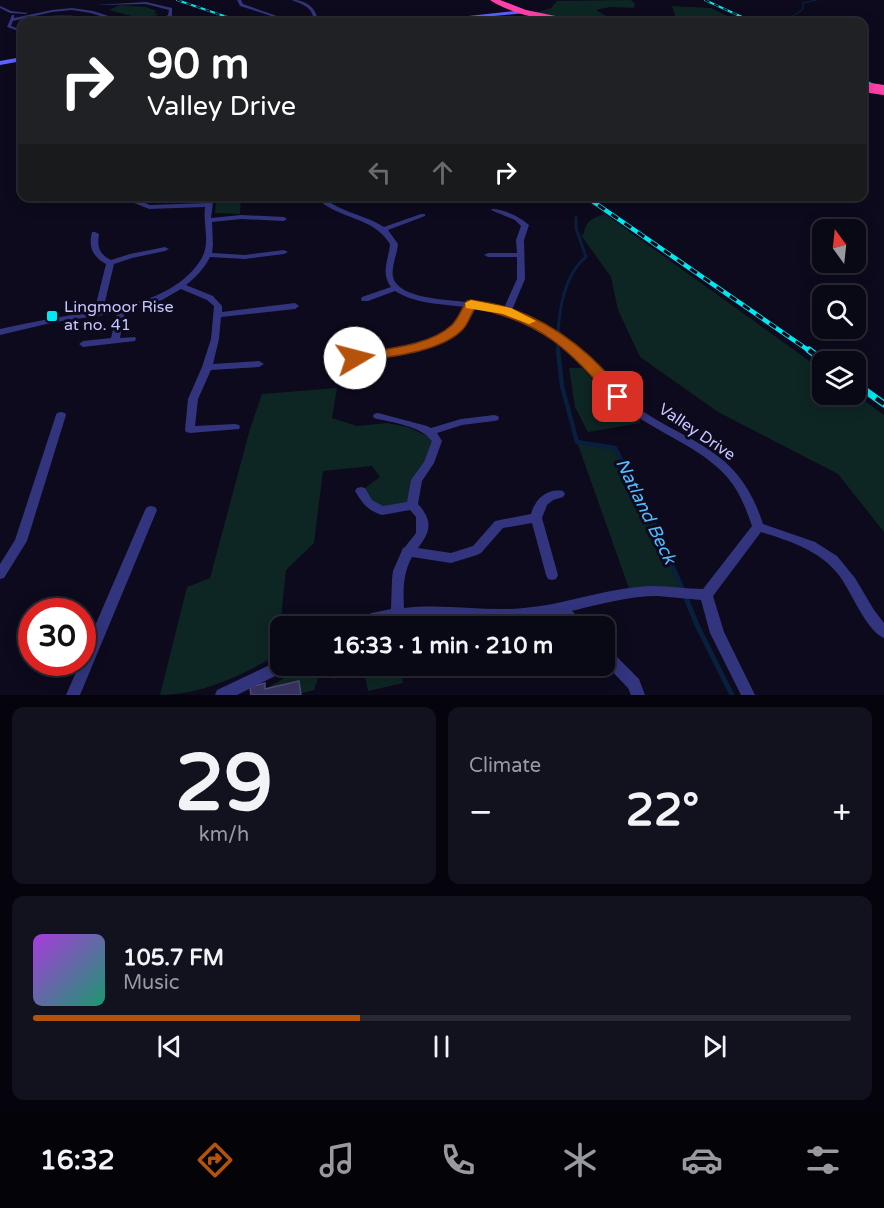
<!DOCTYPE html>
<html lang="en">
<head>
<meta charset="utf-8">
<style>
  body { margin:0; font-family:"Varela Round",sans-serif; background:#12111e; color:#f1f3f6; height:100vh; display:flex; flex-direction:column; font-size:22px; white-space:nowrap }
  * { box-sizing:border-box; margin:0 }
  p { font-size:20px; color:#999aa0 }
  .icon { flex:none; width:33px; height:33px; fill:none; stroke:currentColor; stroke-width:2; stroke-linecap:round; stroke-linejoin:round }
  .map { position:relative; height:695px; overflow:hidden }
  .details { display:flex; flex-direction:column; gap:12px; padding:12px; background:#05040c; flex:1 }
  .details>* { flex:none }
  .guide { position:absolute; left:18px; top:18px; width:849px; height:183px; border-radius:12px; box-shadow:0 3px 15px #0003,0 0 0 2px #292934; background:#202124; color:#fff; overflow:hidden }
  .needle { width:39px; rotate:345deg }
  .buttons { position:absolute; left:812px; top:219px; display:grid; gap:12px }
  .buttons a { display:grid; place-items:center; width:54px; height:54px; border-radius:12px; background:#090815; box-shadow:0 3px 15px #0003,0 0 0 2px #292934; font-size:30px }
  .speed { position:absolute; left:18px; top:598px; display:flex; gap:12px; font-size:30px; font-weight:700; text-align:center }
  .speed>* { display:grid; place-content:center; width:78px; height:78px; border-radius:50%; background:#090815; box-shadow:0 3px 15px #0003,0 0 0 2px #292934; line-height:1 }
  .speed .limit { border:9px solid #d22; background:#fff; color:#111 }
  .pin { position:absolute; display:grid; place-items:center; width:51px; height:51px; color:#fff; margin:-26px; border-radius:12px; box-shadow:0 3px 9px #0006 }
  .me { position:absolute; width:66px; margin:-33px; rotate:82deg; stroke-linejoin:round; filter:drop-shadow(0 0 4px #0008) }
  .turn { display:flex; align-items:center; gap:21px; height:126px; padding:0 30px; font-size:27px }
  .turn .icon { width:78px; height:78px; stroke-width:2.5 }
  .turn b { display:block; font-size:42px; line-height:51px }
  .lanes { display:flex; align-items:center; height:57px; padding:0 30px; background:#0003; justify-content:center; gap:30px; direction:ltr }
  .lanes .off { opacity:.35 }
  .big { font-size:45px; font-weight:700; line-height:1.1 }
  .details .widget { flex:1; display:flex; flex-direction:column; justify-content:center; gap:9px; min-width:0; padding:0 21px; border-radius:12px; background:#12111e }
  .details .dial { align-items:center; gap:0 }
  .dial b { font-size:78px; line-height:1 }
  .song { display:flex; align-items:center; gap:18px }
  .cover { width:72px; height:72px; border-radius:9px; background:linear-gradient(135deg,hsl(280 70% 55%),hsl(160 70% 35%)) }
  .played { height:6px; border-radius:3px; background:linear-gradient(90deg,#b45309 40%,#292934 40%) }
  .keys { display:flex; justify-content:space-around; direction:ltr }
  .heat { display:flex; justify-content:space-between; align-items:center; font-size:33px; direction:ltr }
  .details .tiles { flex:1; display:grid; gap:12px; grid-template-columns:1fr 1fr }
  .widget:last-child { grid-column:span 2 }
  .trip { position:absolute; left:270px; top:616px; width:345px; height:60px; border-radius:12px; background:#090815; box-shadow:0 3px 15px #0003,0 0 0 2px #292934; font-weight:700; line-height:60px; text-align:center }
  .dock { display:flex; height:96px; justify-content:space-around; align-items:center; background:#040308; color:#999aa0 }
  .dock .icon { width:42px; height:42px }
  .dock .current { color:#b45309 }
  .dock b { font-size:27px; color:#f1f3f6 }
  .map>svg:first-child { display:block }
  .green { fill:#0d2623 }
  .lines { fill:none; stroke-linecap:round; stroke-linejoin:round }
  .stream-far3 { stroke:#081f3d; stroke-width:1.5 }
  .stream-far2 { stroke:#081f3d; stroke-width:3 }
  .stream-far1 { stroke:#081f3d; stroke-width:4.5 }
  .stream { stroke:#081f3d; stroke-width:5 }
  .building { fill:#37335f; stroke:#4e4a78; stroke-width:1.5 }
  .street { fill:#32357d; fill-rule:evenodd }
  .secondary { fill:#5c63ff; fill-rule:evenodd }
  .highway { fill:#ff40a9; fill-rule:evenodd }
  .rail-far3-casing { stroke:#00e9f0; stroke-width:2 }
  .rail-far2-casing { stroke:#00e9f0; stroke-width:4 }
  .rail-far1-casing { stroke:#00e9f0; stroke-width:4.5 }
  .rail-casing { stroke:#00e9f0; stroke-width:7 }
  .rail-far3 { stroke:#0c0a1c; stroke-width:1.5; stroke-dasharray:5; stroke-linecap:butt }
  .rail-far2 { stroke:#0c0a1c; stroke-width:2; stroke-dasharray:6; stroke-linecap:butt }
  .rail-far1 { stroke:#0c0a1c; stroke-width:3; stroke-dasharray:8; stroke-linecap:butt }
  .rail { stroke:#0c0a1c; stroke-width:4.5; stroke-dasharray:13; stroke-linecap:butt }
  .highway-bridge { stroke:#ff40a9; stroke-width:10 }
  .route { fill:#b45309; stroke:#753606; stroke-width:1.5 }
  .slow { fill:#f59e0b }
  .poi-dot { fill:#00e9f0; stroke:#0c0a1c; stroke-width:2 }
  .labels { text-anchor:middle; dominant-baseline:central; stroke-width:6; stroke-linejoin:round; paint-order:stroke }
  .poi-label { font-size:16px; fill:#c7c5ff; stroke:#0c0a1c; text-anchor:start }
  .street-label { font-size:16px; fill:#c7c5ff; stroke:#0c0a1c }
  .water-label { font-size:18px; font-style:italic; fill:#53bcff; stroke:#0c0a1c }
</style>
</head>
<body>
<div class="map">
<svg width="884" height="695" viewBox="0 0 884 695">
  <rect width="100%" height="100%" fill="#0c0a1c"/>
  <!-- green -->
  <path class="green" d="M631 0 635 4 634 8 610 7 596 10 608 17C584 28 556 18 531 14L551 8 557 1Z
    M120 5 146 7 157 11 154 12 158 15 139 18 109 10Z
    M672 6 711 8 736 20 676 18Z
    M56 15H71L82 19 77 22H26L33 19Z
    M220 196 241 197 240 214 215 213 216 201Z
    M605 214 822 370V394H855L884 415V532L838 474 718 412 640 357 618 310 611 277 581 235 584 234C586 220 593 218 605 214Z
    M569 368H582L612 401 641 423 588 432 575 407Z
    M337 388 332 418 357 426 387 423 408 427 437 441 412 505 382 511 361 491 380 477 372 466 323 471 314 543 286 570 280 627V653C245 674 203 695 160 695L187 587 210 578 250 429 262 394Z
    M577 442 615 448 659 534 684 594H631Z
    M300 666H330L338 675 336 679 319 676 314 690 295 695H268L267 688 288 676Z
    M363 666H400L403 683 368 691Z"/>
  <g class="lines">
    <!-- stream-far3 -->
    <path class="stream-far3" d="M780 22 778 19 793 16 803 9V3L816 0"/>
    <!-- stream-far2 -->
    <path class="stream-far2" d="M558 352C557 322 561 277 586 257L576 228V217"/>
    <!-- stream-far1 -->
    <path class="stream-far1" d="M558 350 562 386 577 442 615 448 644 504"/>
    <!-- stream -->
    <path class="stream" d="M643 502 659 534 698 627 732 695"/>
  </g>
  <!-- building -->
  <path class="building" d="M299 681 301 695H251L250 687 265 683V689Z"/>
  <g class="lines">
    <!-- street -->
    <path class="street" d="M237 0H241L243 4 294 22H290L240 6Z
      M292 0C306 0 317 8 318 22H314C313 7 304 5 292 0Z
      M146 2 172 8V16L160 22H156L168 15 169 10 146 4 95 5Z
      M0 6 11 11 28 13 26 14 10 13 0 8Z
      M72 8 93 11 124 21 146 22H119L91 13 72 10 52 12 13 21 11 26 22 30V32L7 27 12 15H14V18L52 10Z
      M117 196H127L150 205 206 203 209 196H216L213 202 211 218 241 215 284 217 287 219 284 221 241 219 212 222 213 245 212 253 245 255 284 250 288 252 284 254 245 259 210 257C205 268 195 278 186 285L213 296 222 306V312L295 303 299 306 295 309 221 317 219 339 213 364 259 361 264 364 259 367 211 370 198 399 195 426 235 424 239 425 240 427 239 429 190 433 186 432 185 430 188 399 202 367 211 339 214 306 207 300 181 289 162 300 125 311 120 338 135 337 136 339 135 341 83 347 79 344 83 341 111 338 117 313 55 322 0 335V329C31 322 62 316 94 312L106 264C93 257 88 247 92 232H95L99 234C97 247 99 254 111 260L130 254 165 247 169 249 165 251 132 258 114 264 103 310C137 304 171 295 194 269 198 264 202 259 204 253 209 239 203 222 205 207L149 209Z
      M314 196H322C340 213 364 214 384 227L421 214H425V216L388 230 398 244C397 255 391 267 393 277 398 299 450 300 468 302L471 301 475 303 504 308 517 279V257H488L484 255 488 253H517L516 240 521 226 515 220 491 210 492 209C504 209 520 217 529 225L524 240 525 279 512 310C537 320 563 332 582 351 599 367 611 386 629 401 661 428 707 440 735 472 748 487 757 505 763 524L815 542 837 556 855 578 874 610 884 623V638C866 631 851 590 838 574 819 550 789 541 761 532L713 596 724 632 755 695H741L710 633 701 600C687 599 672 597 658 596 629 596 600 604 572 611L584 623 586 627H570L558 614 515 620 447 617H422L396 620 364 627H341L343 623 372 613 391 609 392 579 393 571 403 548 405 547 416 533V517L410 510 382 515C367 510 363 504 355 491L357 488 361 487 365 488 372 500 383 506 407 502 411 480 424 462 432 441C419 425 393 423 374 418L373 416 374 414 378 413 427 426 431 428 461 419 494 415 498 416 499 418 498 420 494 421 462 425 437 433 442 441 434 463 422 481 418 504C433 521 431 531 418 548L451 553 473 546 495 521 531 514C535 499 547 488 563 491L565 494 563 497 553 500 547 505 542 518 558 575 556 579 552 580 548 579 546 575 532 523 503 528 481 553 477 555 451 563 412 557C403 573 403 590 404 608 445 603 484 612 524 608 563 605 600 590 638 587 660 584 681 589 703 589L752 526C746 509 740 492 727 477 701 447 657 433 625 408 607 394 594 374 579 358 552 329 512 312 473 308 470 315 467 322 461 328 433 355 378 358 341 363L338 362 336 360 338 358 341 357C374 353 432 349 456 323 460 319 462 312 465 307 442 304 415 304 395 291L368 301H362L361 299 362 297 391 287C380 273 389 259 390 244 372 215 339 221 314 196Z
      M61 412 65 413 66 415 27 541 4 578 0 579V564L15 540 56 415 57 413Z
      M151 506 155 507 157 510 80 695H66L80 663H82V656L145 510 147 507Z
      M604 647 609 649 639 679 645 695H631L628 688 604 663Z
      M280 660V666H287L285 671 237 695H215L217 690Z"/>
    <!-- secondary -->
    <path class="secondary" d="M524 10 526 13 429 22H413Z
      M22 57V61L0 65V61Z"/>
    <!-- highway -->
    <path class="highway" d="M490 0H500L526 10 585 22C559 25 512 15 490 0Z"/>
    <defs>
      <path id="rail-far3" d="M177 0 242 22
        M705 0 753 22"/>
      <path id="rail-far2" d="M862 80 884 92"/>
      <path id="rail-far1" d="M585 196 811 352"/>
      <path id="rail" d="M809 350 825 362
        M855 383 884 404"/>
    </defs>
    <!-- rail-far3 casing -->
    <use href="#rail-far3" class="rail-far3-casing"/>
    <!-- rail-far2 casing -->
    <use href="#rail-far2" class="rail-far2-casing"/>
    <!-- rail-far1 casing -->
    <use href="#rail-far1" class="rail-far1-casing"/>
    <!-- rail casing -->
    <use href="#rail" class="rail-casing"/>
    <!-- rail-far3 -->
    <use href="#rail-far3" class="rail-far3"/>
    <!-- rail-far2 -->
    <use href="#rail-far2" class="rail-far2"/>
    <!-- rail-far1 -->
    <use href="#rail-far1" class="rail-far1"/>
    <!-- rail -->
    <use href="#rail" class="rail"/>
    <!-- highway-bridge -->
    <path class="highway-bridge" d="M864 87 884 90"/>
  </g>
  <!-- route -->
  <path class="route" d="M471 300C485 302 499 304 512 309 557 325 599 358 625 397L618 402 613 400C569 350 543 322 475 308 471 314 468 324 463 329 441 353 385 357 355 362L348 358 355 354C384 349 430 346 452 325 458 319 462 308 467 301Z"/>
  <!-- slow -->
  <path class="slow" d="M471 300 511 308 536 321 529 324 503 314 466 308 465 303Z"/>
  <!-- markers -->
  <rect class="poi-dot" x="46" y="310" width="12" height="12" rx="3"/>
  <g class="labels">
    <!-- poi labels -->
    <g class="poi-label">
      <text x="64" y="307">Lingmoor Rise<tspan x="64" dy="18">at no. 41</tspan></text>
    </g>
    <!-- street labels -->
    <g class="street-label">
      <text transform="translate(697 432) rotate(34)">Valley Drive</text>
    </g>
    <!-- water labels -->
    <g class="water-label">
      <text transform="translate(646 511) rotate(64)">Natland Beck</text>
    </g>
  </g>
</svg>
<div class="buttons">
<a><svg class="needle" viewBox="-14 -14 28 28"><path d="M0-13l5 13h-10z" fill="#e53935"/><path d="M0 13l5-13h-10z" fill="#999aa0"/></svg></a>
<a><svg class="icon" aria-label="search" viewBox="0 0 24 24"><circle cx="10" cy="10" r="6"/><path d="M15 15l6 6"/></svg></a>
<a><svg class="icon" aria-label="layers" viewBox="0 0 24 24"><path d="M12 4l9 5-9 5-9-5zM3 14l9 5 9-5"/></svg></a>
</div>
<div class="speed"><div class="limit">30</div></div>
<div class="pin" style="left:618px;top:397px;background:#d93025"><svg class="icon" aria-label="arrive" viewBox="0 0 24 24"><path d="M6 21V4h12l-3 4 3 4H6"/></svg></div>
<svg class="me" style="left:355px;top:358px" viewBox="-20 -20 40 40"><circle r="19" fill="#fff"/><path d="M0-13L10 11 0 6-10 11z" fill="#b45309"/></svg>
<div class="trip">16:33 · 1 min · 210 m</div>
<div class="guide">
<div class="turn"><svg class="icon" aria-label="right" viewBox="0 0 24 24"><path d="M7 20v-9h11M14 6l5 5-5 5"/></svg><div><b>90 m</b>Valley Drive</div></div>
<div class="lanes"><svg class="icon off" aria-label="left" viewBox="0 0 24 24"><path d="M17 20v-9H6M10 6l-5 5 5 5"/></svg><svg class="icon off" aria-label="ahead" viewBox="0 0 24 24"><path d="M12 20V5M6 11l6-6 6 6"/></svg><svg class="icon" aria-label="right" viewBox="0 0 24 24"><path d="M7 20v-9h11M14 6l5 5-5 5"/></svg></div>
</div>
</div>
<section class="details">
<div class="tiles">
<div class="widget dial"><b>29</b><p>km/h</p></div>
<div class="widget"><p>Climate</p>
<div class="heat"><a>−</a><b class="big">22°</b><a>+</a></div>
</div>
<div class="widget">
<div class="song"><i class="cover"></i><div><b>105.7 FM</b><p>Music</p></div></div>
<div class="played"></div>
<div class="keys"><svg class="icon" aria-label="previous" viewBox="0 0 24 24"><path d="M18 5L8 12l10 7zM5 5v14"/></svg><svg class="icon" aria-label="pause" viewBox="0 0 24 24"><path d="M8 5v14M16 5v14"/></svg><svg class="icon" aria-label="next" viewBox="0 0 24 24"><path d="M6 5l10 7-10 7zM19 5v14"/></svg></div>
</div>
</div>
</section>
<nav class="dock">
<b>16:32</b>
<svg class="icon current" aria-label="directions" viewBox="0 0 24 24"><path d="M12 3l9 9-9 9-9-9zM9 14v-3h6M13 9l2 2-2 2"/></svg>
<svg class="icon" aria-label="music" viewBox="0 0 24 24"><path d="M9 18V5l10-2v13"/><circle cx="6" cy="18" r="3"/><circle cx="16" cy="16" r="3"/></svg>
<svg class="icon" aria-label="phone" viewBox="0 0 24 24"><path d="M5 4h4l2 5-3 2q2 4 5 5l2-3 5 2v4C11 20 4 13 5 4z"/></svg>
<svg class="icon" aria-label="climate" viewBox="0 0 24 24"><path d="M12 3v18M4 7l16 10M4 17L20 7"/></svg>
<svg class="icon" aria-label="car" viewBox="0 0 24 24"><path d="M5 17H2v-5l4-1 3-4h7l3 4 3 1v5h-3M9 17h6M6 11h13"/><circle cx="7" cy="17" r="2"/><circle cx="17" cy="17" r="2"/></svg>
<svg class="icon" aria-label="filters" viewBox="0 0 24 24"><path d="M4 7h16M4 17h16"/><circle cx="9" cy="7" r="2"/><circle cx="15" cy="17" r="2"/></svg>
</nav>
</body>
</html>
